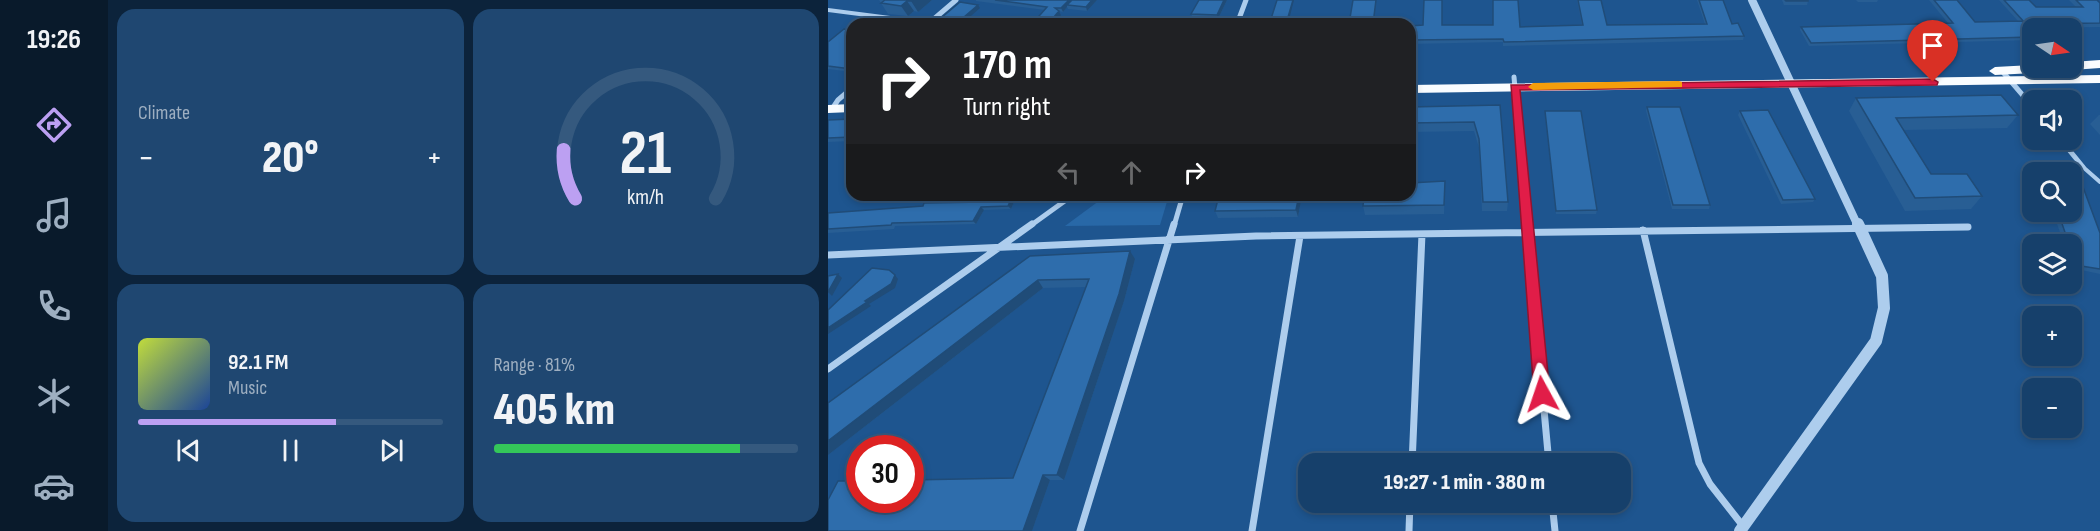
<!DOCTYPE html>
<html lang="en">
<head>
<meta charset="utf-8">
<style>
  body { margin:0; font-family:"Sofia Sans Condensed",sans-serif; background:#1f4771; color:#f1f3f6; height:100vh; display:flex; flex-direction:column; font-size:22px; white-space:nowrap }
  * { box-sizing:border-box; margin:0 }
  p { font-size:20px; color:#9eafc1 }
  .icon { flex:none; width:33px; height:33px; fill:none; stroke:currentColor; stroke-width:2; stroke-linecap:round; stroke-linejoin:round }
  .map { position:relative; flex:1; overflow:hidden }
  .sheet { display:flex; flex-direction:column; gap:9px; padding:9px; background:#0c233b; width:720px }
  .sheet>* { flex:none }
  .top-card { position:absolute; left:18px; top:18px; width:570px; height:183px; border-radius:18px; box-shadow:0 3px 9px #0003,0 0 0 2px #35597e; background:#202124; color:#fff; overflow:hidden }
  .needle { width:39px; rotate:103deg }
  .buttons { position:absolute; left:1194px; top:18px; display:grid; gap:12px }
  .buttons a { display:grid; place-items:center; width:60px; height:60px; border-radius:12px; background:#16406b; box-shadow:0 3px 9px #0003,0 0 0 2px #35597e; font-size:30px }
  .speed { position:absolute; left:18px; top:435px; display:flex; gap:12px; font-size:30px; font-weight:700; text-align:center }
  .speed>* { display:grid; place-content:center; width:78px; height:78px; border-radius:50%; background:#16406b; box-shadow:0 3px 9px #0003,0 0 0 2px #35597e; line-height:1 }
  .speed .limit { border:9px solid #d22; background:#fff; color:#111 }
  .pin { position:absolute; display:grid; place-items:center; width:51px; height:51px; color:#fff; margin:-62px -26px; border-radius:50% 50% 50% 0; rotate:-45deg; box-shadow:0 0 6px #0007 }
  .pin .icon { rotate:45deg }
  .me { position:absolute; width:66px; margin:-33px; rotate:355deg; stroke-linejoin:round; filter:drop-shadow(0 0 4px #0008) }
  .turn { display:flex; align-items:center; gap:21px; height:126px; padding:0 18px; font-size:27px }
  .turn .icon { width:78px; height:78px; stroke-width:2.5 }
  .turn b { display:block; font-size:42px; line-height:51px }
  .lanes { display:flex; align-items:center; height:57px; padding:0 18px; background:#0003; justify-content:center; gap:30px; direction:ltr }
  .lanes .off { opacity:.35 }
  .big { font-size:45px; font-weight:800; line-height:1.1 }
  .sheet .card { flex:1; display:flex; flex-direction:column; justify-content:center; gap:9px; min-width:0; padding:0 21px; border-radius:18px; background:#1f4771 }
  .sheet .dial { align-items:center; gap:0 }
  .dial svg { height:156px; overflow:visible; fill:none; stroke:#35597e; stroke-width:7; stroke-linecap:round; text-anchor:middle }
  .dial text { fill:#f1f3f6; stroke:none }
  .song { display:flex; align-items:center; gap:18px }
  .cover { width:72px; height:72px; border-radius:9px; background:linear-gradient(135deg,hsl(70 70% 55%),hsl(220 70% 35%)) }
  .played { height:6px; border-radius:3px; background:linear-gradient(90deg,#bca0f2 65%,#35597e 65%) }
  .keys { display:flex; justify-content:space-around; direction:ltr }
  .heat { display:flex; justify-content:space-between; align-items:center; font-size:33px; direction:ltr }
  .charge { height:9px; border-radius:4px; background:linear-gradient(90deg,#34c759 81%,#35597e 0) }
  .sheet .tiles { flex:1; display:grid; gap:9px; grid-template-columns:repeat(2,1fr) }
  .trip { position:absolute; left:470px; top:453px; width:333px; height:60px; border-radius:18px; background:#16406b; box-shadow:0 3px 9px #0003,0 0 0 2px #35597e; font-weight:800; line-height:60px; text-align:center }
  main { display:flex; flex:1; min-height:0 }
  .tabs { display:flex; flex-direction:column; width:108px; justify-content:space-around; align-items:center; background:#091a2b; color:#9eafc1 }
  .tabs .icon { width:42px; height:42px }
  .tabs .active { color:#bca0f2 }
  .tabs b { font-size:27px; color:#f1f3f6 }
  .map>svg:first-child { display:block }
  .green { fill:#2868a7 }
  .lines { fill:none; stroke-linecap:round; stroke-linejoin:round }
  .service { stroke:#adcded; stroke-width:4 }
  .minor-far1 { stroke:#adcded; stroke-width:5 }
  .minor { stroke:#adcded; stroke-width:7 }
  .tertiary-far1 { stroke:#adcded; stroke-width:8 }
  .tertiary { stroke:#adcded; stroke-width:12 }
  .trunk { fill:#f9fcff; fill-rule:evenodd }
  .wall { fill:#285e94 }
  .shaded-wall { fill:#204c78 }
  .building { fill:#2e6dac; stroke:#204c78; stroke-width:1.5 }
  .route { fill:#e11d48; stroke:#92132f; stroke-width:1.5 }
  .slow { fill:#f59e0b }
</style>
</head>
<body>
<main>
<nav class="tabs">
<b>19:26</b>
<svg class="icon active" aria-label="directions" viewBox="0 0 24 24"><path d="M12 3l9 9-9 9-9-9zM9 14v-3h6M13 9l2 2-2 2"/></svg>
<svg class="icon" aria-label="music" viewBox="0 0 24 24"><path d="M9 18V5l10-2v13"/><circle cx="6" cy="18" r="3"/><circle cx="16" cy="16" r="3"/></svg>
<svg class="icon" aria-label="phone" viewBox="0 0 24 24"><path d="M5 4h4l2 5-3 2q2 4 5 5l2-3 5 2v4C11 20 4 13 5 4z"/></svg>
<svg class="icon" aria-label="climate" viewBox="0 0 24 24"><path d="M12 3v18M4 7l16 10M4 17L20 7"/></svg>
<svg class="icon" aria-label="car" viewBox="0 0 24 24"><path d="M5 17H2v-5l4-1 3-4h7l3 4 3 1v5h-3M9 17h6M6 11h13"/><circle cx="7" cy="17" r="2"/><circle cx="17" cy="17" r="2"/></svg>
</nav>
<section class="sheet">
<div class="tiles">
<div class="card"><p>Climate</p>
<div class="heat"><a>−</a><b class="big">20°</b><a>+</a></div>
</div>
<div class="card dial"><svg viewBox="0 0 100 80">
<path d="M14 69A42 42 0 1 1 86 69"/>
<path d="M14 69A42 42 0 0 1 8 44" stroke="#bca0f2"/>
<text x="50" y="56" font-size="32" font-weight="700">21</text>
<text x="50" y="72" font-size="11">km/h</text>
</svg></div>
<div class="card">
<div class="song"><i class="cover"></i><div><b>92.1 FM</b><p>Music</p></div></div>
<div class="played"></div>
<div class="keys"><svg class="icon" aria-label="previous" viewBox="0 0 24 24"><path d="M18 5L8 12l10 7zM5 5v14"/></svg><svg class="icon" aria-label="pause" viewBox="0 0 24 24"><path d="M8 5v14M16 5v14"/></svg><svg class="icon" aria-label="next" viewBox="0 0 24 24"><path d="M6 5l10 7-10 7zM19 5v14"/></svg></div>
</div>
<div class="card"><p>Range · 81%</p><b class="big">405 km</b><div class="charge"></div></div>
</div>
</section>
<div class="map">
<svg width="1272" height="531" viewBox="0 0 1272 531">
  <rect width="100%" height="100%" fill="#1e558f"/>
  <!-- green -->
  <path class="green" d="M279 195H341L332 225 237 226Z"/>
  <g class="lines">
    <!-- service -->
    <path class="service" d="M0 10 101 23
      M1255 167 1272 182"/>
    <!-- minor-far1 -->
    <path class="minor-far1" d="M100 24 128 0
      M409 24 418 0
      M1174 71 1204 106
      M686 77 699 226
      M4 109 10 100 24 88
      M1233 140 1255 167
      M202 226 245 195
      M346 226 355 195"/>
    <!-- minor -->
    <path class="minor" d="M699 224 721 464
      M815 230 871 463 882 484 915 526
      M0 255 428 236 1140 227
      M0 369 204 224
      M584 464 594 234
      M724 502 727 531
      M252 531 346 224
      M424 531 472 236
      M581 531 582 502"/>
    <!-- tertiary-far1 -->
    <path class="tertiary-far1" d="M924 0 1030 226"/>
    <!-- tertiary -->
    <path class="tertiary" d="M912 531 1048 341 1056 308 1054 276 1030 224"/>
    <!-- trunk -->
    <path class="trunk" d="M1272 60V68L1244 70 1239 68H1244V62Z
      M1204 65V68H1229L1223 72 1167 75 1161 71 1167 67Z
      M1272 75V83L582 93V85Z
      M24 104V112L0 113V105Z"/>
  </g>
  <!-- wall -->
  <path class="wall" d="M51 0H104L90 12 86 11 80 16 60 14Z
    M148 0H269L259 11 240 9 239 7 235 12 231 11 233 15 217 10 148 1Z
    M371 0H399L390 19 365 18 363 14Z
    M749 0H773L779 25 877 24 869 0H895L904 24 916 36 915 40 675 46V42L582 44V26L692 27 754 25Z
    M954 0H980V1L979 5H956Z
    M1028 0H1050L1049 2H1030Z
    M1101 0H1129L1147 22 1190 21 1171 0H1201L1208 7H1248L1241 0H1269L1272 3V27L1200 28 1204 33V40L981 46 972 30 973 27 1120 23Z
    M24 30V72L0 69V42Z
    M1028 98 1190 115 1179 128 1076 130 1103 174 1154 196 1143 209 1077 211 1021 111Z
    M672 105 680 202 679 211H654L651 148 646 131 582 132V107Z
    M819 107 882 205 881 209H844L818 111Z
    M717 111 769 210 768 214H728L717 115Z
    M912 111 987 199 985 202 953 204 910 115Z
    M1271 115H1272V135L1262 124Z
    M24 119V141L0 142V120Z
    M617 181 616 214 537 215 535 206Z
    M189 195 183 209 156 210 148 224 67 226 66 229 0 233V213L156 202Z
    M474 195 470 217 390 218 387 211Z
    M1225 212H1244L1272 233V274L1244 268V244H1236Z
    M202 256 307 259 296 301 236 480H222L204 531H0L185 478 258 287 215 288 0 455V403Z"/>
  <!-- shaded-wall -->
  <path class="shaded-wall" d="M85 0H104L90 12 83 1Z
    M241 0H245L239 5V7L235 12 233 8Z
    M264 0H269L259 11 258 7Z
    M396 0H399L390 19 389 15Z
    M465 0H466L460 24H458Z
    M79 1 86 11 80 16 73 6Z
    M150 5 152 8 134 24 129 23Z
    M231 11 233 15 225 24H220Z
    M68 20 71 23 70 24H63Z
    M185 195H189L183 209 180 206Z
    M471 195H474L470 217 468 210Z
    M153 207 156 210 148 224 145 221Z
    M302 251 307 259 296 301 236 480 229 475Z
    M10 274 14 278 4 296 0 292Z
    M67 275 70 279 67 288 41 304 37 301Z
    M210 280 215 288 0 455V441Z
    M39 302 43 306 0 334V328Z
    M215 475 222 480 204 531H195Z"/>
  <!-- building -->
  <path class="building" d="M57 0H85L83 1H79L73 6 53 3Z
    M167 0H241L233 8H227L231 11 220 24H204L219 7Z
    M244 0H264L258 7 239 5Z
    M371 0H396L389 15 363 14Z
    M449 0H465L458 24H439V22H442Z
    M525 0H548L545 24H521Z
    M596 0H614V25H665V0H690L692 27 755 25 750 0H773L779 25 879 24 871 0H895L904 24 910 23 916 36 676 42 675 39 582 40V26L595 25Z
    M957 0H980V1H958Z
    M1106 0H1129L1147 22 1194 21 1204 33V37L983 43 973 27 1125 23Z
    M1176 0H1201L1208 7H1255L1248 0H1269L1272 3V23L1198 24Z
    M132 2 150 5 129 23 135 24H106Z
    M48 17 68 20 63 24H39Z
    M16 29 24 30V68L23 69 0 66V42Z
    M1173 95 1190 115 1068 118 1103 174H1139L1154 196 1087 198 1028 98Z
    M672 105 680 202H655L651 139 646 122 582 123V107Z
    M819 107H852L882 205H845Z
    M940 110 987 199 955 200 912 111Z
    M717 111H753L769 210 728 211Z
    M24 119V137L0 138V120Z
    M1244 177 1252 179 1272 233V269L1247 265 1244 253V244H1241L1230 212H1244Z
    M617 181 616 205 535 206 536 195H582V183Z
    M159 195H185L180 206 153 207 145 221 64 223 63 225 0 229V213L95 206 96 203 156 202Z
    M391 195H471L468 210 387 211Z
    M302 251 291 294 229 475H215L195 531H0V500L10 481H32V500H82V480L185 478 261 279 210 280 0 441V403L202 256Z
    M44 268 61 270 67 275 63 284 37 301 39 302 0 328V310Z
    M10 274 0 292V276Z"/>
  <!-- route -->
  <path class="route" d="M1105 79 1110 82 1109 85 692 90 722 394 720 399 714 401 709 399 706 394 683 85Z"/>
  <!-- slow -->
  <path class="slow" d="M851 81 854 82V87L705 90 700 87 705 83Z"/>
</svg>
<div class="buttons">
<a><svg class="needle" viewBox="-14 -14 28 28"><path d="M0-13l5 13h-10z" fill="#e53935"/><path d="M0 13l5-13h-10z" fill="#9eafc1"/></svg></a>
<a><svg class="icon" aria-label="sound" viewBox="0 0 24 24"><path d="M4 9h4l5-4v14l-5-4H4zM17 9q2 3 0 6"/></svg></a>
<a><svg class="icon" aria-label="search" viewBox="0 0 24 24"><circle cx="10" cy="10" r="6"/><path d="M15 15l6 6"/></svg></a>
<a><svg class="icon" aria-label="layers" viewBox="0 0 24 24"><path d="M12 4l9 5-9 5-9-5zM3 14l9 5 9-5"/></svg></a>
<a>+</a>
<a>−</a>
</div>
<div class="speed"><div class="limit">30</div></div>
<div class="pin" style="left:1105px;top:82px;background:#d93025"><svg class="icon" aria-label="arrive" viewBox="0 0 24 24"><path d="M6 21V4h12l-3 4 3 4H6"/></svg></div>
<svg class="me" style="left:714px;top:394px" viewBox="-20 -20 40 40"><path d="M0-17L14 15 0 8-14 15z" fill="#e11d48" stroke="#fff" stroke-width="4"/></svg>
<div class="trip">19:27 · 1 min · 380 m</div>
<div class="top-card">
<div class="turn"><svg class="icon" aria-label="right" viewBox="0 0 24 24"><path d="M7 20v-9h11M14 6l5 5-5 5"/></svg><div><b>170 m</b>Turn right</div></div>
<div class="lanes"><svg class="icon off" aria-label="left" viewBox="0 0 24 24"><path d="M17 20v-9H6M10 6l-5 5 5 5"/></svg><svg class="icon off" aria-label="ahead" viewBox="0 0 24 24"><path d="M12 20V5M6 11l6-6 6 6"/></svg><svg class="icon" aria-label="right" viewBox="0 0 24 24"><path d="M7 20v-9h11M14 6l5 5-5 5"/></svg></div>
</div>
</div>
</main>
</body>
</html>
